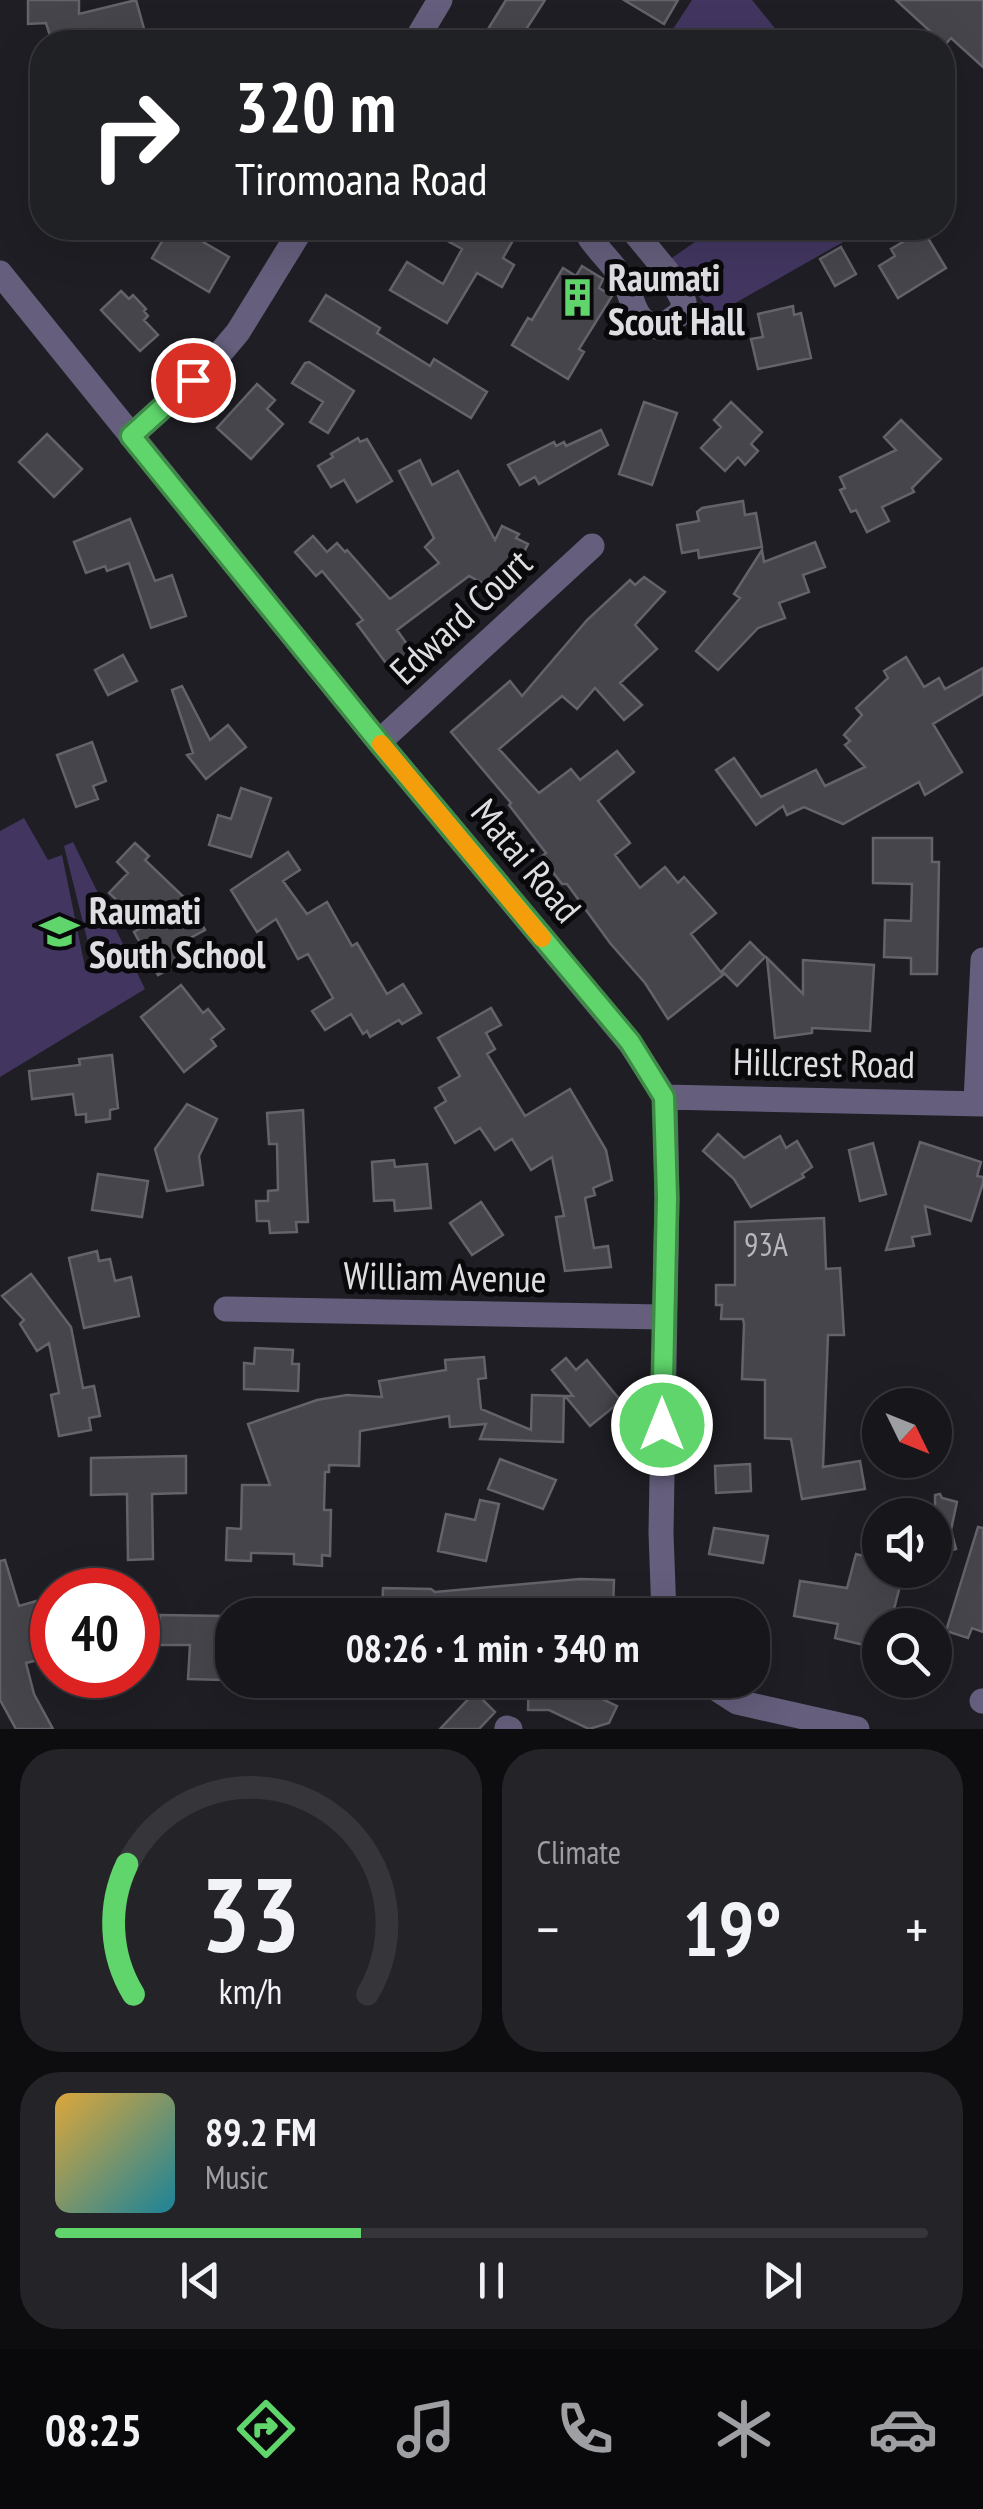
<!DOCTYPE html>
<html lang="en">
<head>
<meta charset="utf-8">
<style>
  body { margin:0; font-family:"PT Sans Narrow",sans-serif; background:#242328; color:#f1f3f6; height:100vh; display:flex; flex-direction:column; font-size:38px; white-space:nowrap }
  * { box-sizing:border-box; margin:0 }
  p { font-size:32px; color:#9e9fa3 }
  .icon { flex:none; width:55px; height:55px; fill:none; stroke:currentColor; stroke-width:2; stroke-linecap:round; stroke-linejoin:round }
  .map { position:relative; height:1729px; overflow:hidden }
  .panel { display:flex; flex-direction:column; gap:20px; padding:20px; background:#0d0c0f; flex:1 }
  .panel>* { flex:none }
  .guide { position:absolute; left:30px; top:30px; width:925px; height:210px; border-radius:40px; box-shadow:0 10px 40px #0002,0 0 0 2px #36353a; background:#202124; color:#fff; overflow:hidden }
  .needle { width:65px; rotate:133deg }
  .fabs { position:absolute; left:862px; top:1388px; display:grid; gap:20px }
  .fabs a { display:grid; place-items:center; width:90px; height:90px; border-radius:50%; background:#17161b; box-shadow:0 10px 40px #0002,0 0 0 2px #36353a; font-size:50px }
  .speed { position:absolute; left:30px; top:1568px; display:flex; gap:20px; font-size:50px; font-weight:700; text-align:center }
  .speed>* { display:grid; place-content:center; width:130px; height:130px; border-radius:50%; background:#17161b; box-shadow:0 10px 40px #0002,0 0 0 2px #36353a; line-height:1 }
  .speed .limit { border:15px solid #d22; background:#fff; color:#111 }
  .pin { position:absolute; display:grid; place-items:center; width:85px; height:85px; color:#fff; margin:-42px; border:5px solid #fff; border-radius:50%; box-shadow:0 2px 10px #0007 }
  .me { position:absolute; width:110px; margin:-55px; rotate:0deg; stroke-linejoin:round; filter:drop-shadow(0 0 8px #0008) }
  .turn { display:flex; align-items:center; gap:35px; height:210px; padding:0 40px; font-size:45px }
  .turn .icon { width:130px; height:130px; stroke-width:2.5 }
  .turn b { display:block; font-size:70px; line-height:85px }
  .big { font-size:75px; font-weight:600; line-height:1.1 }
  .panel .tile { flex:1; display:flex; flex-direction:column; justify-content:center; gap:15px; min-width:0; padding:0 35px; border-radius:40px; background:#242328 }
  .panel .dial { align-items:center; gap:0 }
  .dial svg { height:260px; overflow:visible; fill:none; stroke:#36353a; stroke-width:7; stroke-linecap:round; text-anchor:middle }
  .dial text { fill:#f1f3f6; stroke:none }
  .song { display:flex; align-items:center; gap:30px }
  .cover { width:120px; height:120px; border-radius:15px; background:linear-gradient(135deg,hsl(40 70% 55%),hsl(190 70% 35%)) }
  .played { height:10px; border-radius:5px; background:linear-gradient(90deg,#5fd56b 35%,#36353a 35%) }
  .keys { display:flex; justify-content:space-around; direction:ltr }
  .heat { display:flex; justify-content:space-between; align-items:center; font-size:55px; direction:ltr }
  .panel .tiles { flex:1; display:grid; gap:20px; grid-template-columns:1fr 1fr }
  .tile:last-child { grid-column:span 2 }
  .trip { position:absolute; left:215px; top:1598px; width:555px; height:100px; border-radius:40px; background:#17161b; box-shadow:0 10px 40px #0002,0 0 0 2px #36353a; font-weight:600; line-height:100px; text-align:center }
  .tab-bar { display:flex; height:160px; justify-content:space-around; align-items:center; background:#09090b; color:#9e9fa3 }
  .tab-bar .icon { width:70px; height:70px }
  .tab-bar .active { color:#5fd56b }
  .tab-bar b { font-size:45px; color:#f1f3f6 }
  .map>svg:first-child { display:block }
  .green { fill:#423660 }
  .building { fill:#46454b; stroke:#64626a; stroke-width:2.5 }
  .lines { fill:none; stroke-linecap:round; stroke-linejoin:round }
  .minor { stroke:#655e7c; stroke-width:25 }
  .route-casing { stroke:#3e8a46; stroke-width:25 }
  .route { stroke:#5fd56b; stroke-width:18 }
  .slow { stroke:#f59e0b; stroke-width:18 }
  .labels { text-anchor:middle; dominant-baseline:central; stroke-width:10; stroke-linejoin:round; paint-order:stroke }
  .number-label { font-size:32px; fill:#b8b8bc }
  .poi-label { font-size:38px; font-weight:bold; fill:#dedee2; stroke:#09090b; text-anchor:start }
  .street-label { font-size:38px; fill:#dedee2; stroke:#09090b }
</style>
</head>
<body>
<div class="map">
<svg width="983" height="1729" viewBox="0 0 983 1729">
  <rect width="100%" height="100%" fill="#1f1e24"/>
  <!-- green -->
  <path class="green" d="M692 0H752L786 42H685L673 29Z
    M715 228H868L714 315 669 260Z
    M24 818 48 860 62 855 85 967 93 963 64 846 73 842 145 989 0 1077V831Z"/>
  <!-- building -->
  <path class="building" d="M28 0H79V14L136 0 146 36 125 42H52L46 23 28 24Z
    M506 0H545L518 42H480Z
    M624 0H678L664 24Z
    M896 0H983V67L951 38 945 45Z
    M170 228H179L229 257 209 292 152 258Z
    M424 228H520L503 258 514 265 502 287 477 273 447 323 390 290 407 262 443 284 462 249Z
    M923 230 946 268 898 298 879 266 895 256 891 249Z
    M841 247 856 274 835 286 820 259Z
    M582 266 603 279 599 288 612 296 579 349 584 352 568 379 512 345 528 318 532 320 563 268 576 276Z
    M121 291 129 299 133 295 146 309 144 311 148 316 144 320 158 335 140 351 101 310Z
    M326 295 380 328 377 333 430 366 434 359 487 392 471 418 310 321Z
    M793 306 794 315 801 313 811 358 758 369 751 339 763 337 758 314Z
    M309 362 354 391 328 433 310 422 323 402 292 383 305 363Z
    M257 384 275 400 267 409 283 424 251 459 217 428Z
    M644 402 677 413 652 485 619 474Z
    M731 402 762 432 751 444 758 451 745 465 738 457 725 471 701 448 721 427 714 420Z
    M901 420 941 459 912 488 914 492 882 507 889 521 867 532 856 510 851 512 840 490 845 488 840 477 896 450 884 437Z
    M601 430 608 445 539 484 535 477 520 485 508 465 554 442 556 446 564 442 566 446Z
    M47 434 82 469 54 497 19 462Z
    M358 438 360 442 367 439 392 481 357 502 344 480 331 487 318 466 333 457 331 454Z
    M420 460 432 485 458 471 495 540 502 526 519 534 516 538 528 544 514 572 503 566 492 588 469 576 397 630 416 657 394 674 357 624 363 620 322 571 316 576 295 552 313 536 327 552 337 543 345 552 347 550 390 599 439 563 425 547 434 538 399 471Z
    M743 501 745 515 756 513 762 547 699 558 698 550 682 553 677 525 699 521 697 512 702 508Z
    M130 519 155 581 172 575 186 616 151 628 129 563 107 571 105 566 86 573 74 542Z
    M815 542 825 567 803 575 809 592 779 603 785 618 758 628 718 670 696 651 740 598 734 594 762 550 764 562Z
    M644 577 665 592 635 625 657 649 620 683 642 705 624 720 595 688 577 709 562 696 499 749 539 793 571 769 580 780 617 751 634 772 598 801 630 843 615 855 640 888 665 867 678 883 684 877 716 913 691 934 723 975 668 1019 645 983 610 943 567 884H562L541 857 546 853 509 805 511 803 451 732 510 681 522 696 587 620 630 580 635 585Z
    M123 655 137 681 108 695 95 670Z
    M906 657 924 687 939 678 945 689 983 668V694L933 724 962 772 925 795 919 782 843 824 804 807 787 815 783 806 756 825 716 770 734 758 761 797 816 770 825 786 865 767 845 745 850 741 844 735 862 715 856 708 888 678 884 671Z
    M182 686 210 740 228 725 246 747 206 779 187 755 193 753 172 690Z
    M92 742 106 781 93 786 98 799 76 807 57 755Z
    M241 788 271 798 251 857 209 845 218 815 231 819Z
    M873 838H932V862H939L937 974H911V958L884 957 885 920 911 921 912 884 873 883Z
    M135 843 149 856 145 860 191 904 205 930 179 944 188 959 158 975 134 932 144 926 109 893 128 873 117 862Z
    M288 852 300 870 283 881 307 914 327 902 352 946 357 943 387 994 403 984 421 1013 402 1024 399 1020 370 1037 367 1031 363 1034 351 1014 325 1030 312 1011 333 998 308 954 298 959 276 919 257 932 231 890Z
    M750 942 765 957 737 986 722 971Z
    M767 958 803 994V960L874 965 870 1031 812 1028V1033L775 1038Z
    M181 985 203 1013 208 1009 224 1029 211 1039 216 1046 184 1072 141 1017Z
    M491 1008 501 1025 486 1033 495 1049 487 1054 525 1116 570 1089 606 1150 612 1180 593 1188 595 1195 585 1198 594 1248 608 1246 611 1267 565 1271 556 1217 564 1216 552 1157 531 1170 512 1139 495 1150 480 1128 455 1143 435 1108 446 1101 439 1088 460 1076 438 1038Z
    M112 1055 118 1108 110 1110V1119L86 1122V1114L76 1115 73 1094 32 1099 29 1071 80 1065 79 1059Z
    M187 1104 217 1119 199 1156 203 1185 167 1191 155 1149Z
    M303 1110 308 1222H296L297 1232 270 1233 269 1221H257L256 1201H268V1191L278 1190 277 1144H269L267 1113Z
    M718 1134 744 1158 780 1136 786 1148 797 1141 812 1167 802 1174 804 1177 751 1207 734 1179 703 1151Z
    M920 1142 981 1162 977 1176 983 1177V1183L971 1221 925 1206 930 1234 912 1237 914 1246 886 1250Z
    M873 1143 886 1194 860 1201 849 1150Z
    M394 1160 395 1167 427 1164 431 1208 395 1211 394 1200 374 1201 372 1162Z
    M98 1174 148 1181 142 1217 92 1210Z
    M481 1202 503 1235 472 1255 450 1223Z
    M824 1218 826 1269 840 1268 844 1335H828L823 1467 860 1461 865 1489 802 1499 791 1439 765 1438V1380L742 1379 744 1324 743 1319H721L722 1305H716V1285H735V1222Z
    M97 1251 99 1261 110 1259 115 1281 131 1277 139 1316 84 1328 69 1258Z
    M31 1274 71 1327 83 1388 94 1386 100 1416 89 1418 91 1430 59 1436 51 1395 59 1393 49 1343 37 1351 20 1324 24 1320 2 1296Z
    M255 1348 293 1350 292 1364H299L298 1391 244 1389V1363L254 1364Z
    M484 1357 486 1378 478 1379 481 1409 531 1430 532 1395 564 1396 563 1442 480 1439 486 1424 450 1427 449 1416 360 1431 359 1466 329 1465V1472H325L324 1510H331L330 1556 322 1555V1566L294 1564V1554L251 1553V1561L226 1560 227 1528 241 1529 242 1485H270L248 1424 317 1400 347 1395 382 1397 379 1381 446 1370 445 1360Z
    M566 1358 576 1370 587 1360 621 1401 590 1426 565 1396H573L552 1370Z
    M186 1456V1493L152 1494 153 1559 128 1560 127 1494 91 1495V1458Z
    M500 1459 556 1480 543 1509 488 1489Z
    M750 1464 751 1491 716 1493 715 1466Z
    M940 1494 942 1498 957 1502 951 1530 956 1549 946 1552 943 1564H935V1495Z
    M480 1500 499 1504 486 1561 438 1551 446 1514 475 1520Z
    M978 1527 983 1528V1632L972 1628 968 1638 946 1631Z
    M714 1528 768 1536 763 1563 709 1554Z
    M856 1554 880 1560V1570H904L890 1625H880V1649L835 1638 838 1624 794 1616 800 1581 847 1588Z
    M5 1560 19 1606 36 1601 47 1640 50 1657 26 1663 34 1694 53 1729H16L0 1700V1561Z
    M580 1579 614 1580 613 1609 577 1608V1615H382L383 1588 431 1589 435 1592Z
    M160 1615 226 1616 223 1680 188 1679 190 1645H159Z
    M529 1680H562L575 1686 578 1680H604L596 1696 617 1706 609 1723 589 1729 549 1710H528Z
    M475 1692 495 1712 479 1729H440Z"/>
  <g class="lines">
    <!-- minor -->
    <path class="minor" d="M415 42 440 0
      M591 228 590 238C600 252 613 264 622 278 635 298 631 323 660 328L681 313 684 302 669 274 631 228
      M0 273 379 742 630 1043 665 1097 667 1198 661 1533 664 1615
      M131 436 211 364 238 332 302 228
      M379 742 592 546
      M665 1097 983 1104
      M976 1101 983 960
      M226 1309 663 1317
      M703 1680 737 1702 857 1729
      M982 1701H983
      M507 1728 510 1729"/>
  </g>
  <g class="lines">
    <defs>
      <path id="route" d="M193 380 131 436 379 742 630 1042 664 1097 667 1198 662 1425"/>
    </defs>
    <!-- route casing -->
    <use href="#route" class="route-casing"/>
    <!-- route -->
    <use href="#route" class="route"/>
    <!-- slow -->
    <path class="slow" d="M381 744 542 938"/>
  </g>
  <!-- icons -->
  <defs>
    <symbol id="building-bare" viewBox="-9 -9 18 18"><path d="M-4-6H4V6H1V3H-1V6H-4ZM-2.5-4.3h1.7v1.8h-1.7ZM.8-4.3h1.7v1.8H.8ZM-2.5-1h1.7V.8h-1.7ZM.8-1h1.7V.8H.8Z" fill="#5fd56b" stroke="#09090b" stroke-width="2.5" paint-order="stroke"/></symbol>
    <symbol id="school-bare" viewBox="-9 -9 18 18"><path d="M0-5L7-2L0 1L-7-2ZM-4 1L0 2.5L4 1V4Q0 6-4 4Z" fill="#5fd56b" stroke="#09090b" stroke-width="2.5" paint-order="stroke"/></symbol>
  </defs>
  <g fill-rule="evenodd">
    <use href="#building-bare" x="550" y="270" width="55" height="55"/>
    <use href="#school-bare" x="32" y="904" width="55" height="55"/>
  </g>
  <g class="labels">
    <!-- number labels -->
    <g class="number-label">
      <text x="766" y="1244">93A</text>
    </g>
    <!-- poi labels -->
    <g class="poi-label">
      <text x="608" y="276">Raumati<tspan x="608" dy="44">Scout Hall</tspan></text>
      <text x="89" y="909">Raumati<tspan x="89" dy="44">South School</tspan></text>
    </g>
    <!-- street labels -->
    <g class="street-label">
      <text transform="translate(460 616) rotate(-43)">Edward Court</text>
      <text transform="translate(527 860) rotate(50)">Matai Road</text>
      <text transform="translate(824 1062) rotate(1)">Hillcrest Road</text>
      <text transform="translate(445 1276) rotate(1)">William Avenue</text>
    </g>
  </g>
</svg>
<div class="fabs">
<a><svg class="needle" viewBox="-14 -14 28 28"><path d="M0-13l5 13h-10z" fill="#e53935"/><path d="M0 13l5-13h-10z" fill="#9e9fa3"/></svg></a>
<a><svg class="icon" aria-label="sound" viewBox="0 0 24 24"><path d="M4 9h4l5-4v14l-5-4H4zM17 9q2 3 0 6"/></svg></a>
<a><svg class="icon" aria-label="search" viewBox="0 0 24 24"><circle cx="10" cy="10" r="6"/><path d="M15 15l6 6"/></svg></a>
</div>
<div class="speed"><div class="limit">40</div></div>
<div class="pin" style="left:193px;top:380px;background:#d93025"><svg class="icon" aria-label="arrive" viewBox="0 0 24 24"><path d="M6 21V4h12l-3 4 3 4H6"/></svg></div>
<svg class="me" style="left:662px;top:1425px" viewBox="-20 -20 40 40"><circle r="17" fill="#5fd56b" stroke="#fff" stroke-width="3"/><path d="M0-11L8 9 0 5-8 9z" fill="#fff"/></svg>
<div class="trip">08:26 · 1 min · 340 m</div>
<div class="guide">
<div class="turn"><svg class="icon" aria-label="right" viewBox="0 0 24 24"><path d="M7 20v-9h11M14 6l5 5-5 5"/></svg><div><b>320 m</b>Tiromoana Road</div></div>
</div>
</div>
<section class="panel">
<div class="tiles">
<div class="tile dial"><svg viewBox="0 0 100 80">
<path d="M14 69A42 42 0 1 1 86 69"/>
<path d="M14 69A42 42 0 0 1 12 29" stroke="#5fd56b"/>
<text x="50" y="56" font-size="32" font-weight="700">33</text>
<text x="50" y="72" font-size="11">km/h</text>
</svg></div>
<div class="tile"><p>Climate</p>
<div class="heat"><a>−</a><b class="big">19°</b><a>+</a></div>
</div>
<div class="tile">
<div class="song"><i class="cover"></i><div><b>89.2 FM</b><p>Music</p></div></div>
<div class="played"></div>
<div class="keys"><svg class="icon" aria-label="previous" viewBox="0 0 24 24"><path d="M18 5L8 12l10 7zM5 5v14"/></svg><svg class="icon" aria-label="pause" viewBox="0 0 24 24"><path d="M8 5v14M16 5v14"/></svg><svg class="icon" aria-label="next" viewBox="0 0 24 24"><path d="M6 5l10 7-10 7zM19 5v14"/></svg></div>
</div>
</div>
</section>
<nav class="tab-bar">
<b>08:25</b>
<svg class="icon active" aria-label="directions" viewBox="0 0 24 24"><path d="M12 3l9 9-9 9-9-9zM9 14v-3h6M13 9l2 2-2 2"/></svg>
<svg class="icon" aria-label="music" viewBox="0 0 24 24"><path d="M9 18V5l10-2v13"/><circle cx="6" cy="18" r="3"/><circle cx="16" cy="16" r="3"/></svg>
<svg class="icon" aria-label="phone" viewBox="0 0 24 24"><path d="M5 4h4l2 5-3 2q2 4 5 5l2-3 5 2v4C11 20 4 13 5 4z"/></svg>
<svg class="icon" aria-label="climate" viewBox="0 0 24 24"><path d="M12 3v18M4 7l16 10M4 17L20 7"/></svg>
<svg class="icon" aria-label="car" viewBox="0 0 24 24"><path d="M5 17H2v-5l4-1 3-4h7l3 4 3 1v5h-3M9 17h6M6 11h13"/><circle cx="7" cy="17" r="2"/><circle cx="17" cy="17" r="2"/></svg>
</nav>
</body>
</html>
